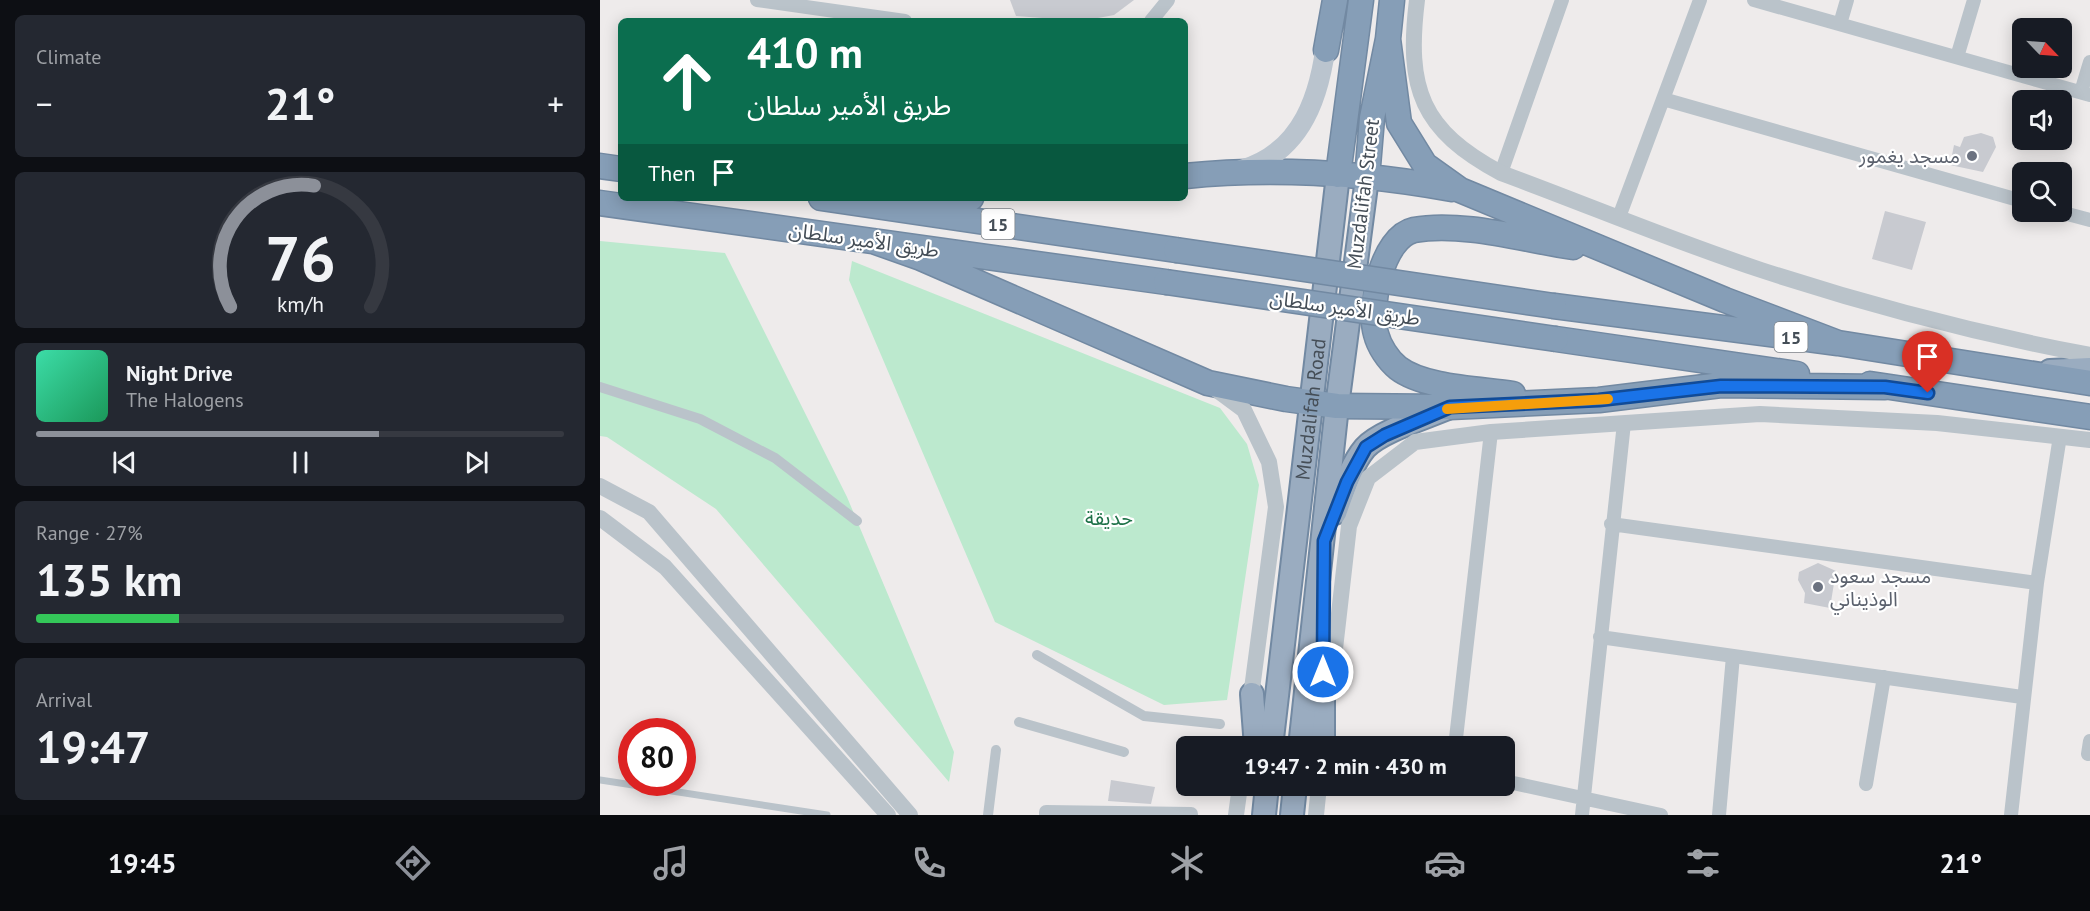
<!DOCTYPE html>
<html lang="en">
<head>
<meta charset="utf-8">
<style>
  body { margin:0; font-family:"PT Sans","Noto Sans Arabic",sans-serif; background:#242831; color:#f1f3f6; height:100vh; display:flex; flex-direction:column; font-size:22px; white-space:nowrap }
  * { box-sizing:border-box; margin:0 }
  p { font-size:20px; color:#9ea1a6 }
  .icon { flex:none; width:33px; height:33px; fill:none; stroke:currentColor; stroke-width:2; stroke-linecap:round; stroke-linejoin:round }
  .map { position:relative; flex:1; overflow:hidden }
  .side { display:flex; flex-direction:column; gap:15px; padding:15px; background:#0d0f14; width:600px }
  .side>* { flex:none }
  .banner { position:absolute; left:18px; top:18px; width:570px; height:183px; border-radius:9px; box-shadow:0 3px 15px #0003; background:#0b6e4f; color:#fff; overflow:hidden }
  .needle { width:39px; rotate:115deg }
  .controls { position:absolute; left:1412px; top:18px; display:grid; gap:12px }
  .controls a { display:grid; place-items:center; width:60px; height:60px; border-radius:9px; background:#171b24; box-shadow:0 3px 15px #0003; font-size:30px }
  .speed { position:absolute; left:18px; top:718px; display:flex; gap:12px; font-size:30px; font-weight:700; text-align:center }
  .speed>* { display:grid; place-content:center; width:78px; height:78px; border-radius:50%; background:#171b24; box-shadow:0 3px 15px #0003; line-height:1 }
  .speed .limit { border:9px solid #d22; background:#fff; color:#111 }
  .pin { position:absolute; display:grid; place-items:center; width:51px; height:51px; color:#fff; margin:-62px -26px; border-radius:50% 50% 50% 0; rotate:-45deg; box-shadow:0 0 6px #0007 }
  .pin .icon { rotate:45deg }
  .me { position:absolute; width:66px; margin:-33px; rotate:0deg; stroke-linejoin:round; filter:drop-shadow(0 0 4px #0008) }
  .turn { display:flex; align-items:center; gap:21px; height:126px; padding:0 30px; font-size:27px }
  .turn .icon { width:78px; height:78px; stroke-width:2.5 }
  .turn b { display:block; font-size:42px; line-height:51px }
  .then { display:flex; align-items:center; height:57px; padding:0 30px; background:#0003; gap:12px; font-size:22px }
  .big { font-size:45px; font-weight:600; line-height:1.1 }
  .side .widget { flex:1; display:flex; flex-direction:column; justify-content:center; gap:9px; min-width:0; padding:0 21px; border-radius:9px; background:#242831 }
  .side .dial { align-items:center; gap:0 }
  .dial svg { height:156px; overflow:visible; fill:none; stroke:#363941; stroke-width:7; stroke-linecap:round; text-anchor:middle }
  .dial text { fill:#f1f3f6; stroke:none }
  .song { display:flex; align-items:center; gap:18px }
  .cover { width:72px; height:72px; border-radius:9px; background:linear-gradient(135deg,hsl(160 70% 55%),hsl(150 70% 35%)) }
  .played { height:6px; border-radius:3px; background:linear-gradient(90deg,#8c9099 65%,#363941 65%) }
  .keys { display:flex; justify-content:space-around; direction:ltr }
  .heat { display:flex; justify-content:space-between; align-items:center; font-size:33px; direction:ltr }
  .charge { height:9px; border-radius:4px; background:linear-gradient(90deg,#34c759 27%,#363941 0) }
  .trip { position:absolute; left:576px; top:736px; width:339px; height:60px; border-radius:9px; background:#171b24; box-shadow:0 3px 15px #0003; font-weight:600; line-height:60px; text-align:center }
  .menu { display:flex; height:96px; justify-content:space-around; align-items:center; background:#090b0e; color:#9ea1a6 }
  .menu .icon { width:42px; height:42px }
  .menu .on { color:#8c9099 }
  .menu b { font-size:27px; color:#f1f3f6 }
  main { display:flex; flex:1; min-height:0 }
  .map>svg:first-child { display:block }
  .green { fill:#bce9ce }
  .building { fill:#c8cad0 }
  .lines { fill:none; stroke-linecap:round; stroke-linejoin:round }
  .trunk-casing { stroke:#7289a2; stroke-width:26 }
  .motorway-casing { stroke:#7289a2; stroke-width:27 }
  .service { stroke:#bac3ca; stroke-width:7 }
  .pedestrian { stroke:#bac3ca; stroke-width:10 }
  .minor { stroke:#bac3ca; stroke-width:14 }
  .tertiary { stroke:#bac3ca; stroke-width:16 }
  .secondary { stroke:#bac4ce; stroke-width:20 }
  .trunk { stroke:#9aacc0; stroke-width:22 }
  .motorway { stroke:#869eb7; stroke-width:24 }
  .motorway-bridge-casing { stroke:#7289a2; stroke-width:27; stroke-linecap:butt }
  .motorway-bridge { stroke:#869eb7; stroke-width:24 }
  .route-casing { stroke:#114b97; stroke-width:15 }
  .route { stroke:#1a73e8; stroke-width:10 }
  .slow { stroke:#f59e0b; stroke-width:10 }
  .worship-dot { fill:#6b7280; stroke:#fff; stroke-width:2 }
  .labels { text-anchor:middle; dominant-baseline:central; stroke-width:4.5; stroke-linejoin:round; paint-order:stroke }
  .shield { fill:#fff; stroke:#7d8389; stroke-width:1.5 }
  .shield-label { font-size:18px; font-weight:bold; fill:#454e57 }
  .worship-label { font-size:20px; fill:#5b616d; stroke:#fff; text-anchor:end }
  .street-label { font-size:20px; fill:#454e57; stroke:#fff }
  .park-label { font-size:20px; fill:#1e7148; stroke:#fff }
</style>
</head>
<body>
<main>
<section class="side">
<div class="widget"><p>Climate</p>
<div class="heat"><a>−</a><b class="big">21°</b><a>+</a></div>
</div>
<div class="widget dial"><svg viewBox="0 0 100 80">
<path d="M14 69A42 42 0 1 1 86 69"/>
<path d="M14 69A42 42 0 0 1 57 7" stroke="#8c9099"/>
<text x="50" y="56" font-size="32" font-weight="700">76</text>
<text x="50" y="72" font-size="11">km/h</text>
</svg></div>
<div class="widget">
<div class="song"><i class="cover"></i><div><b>Night Drive</b><p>The Halogens</p></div></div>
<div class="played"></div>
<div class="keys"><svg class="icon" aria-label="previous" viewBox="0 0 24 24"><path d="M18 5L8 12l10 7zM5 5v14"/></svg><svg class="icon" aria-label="pause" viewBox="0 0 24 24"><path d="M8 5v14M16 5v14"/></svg><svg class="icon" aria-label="next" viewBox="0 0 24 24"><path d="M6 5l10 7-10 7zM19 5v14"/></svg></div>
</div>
<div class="widget"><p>Range · 27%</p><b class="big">135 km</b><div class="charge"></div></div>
<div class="widget"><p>Arrival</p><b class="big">19:47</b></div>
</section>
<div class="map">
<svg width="1490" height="815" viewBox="0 0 1490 815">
  <rect width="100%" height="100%" fill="#eeebeb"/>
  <!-- green -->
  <path class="green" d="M0 241 125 253 247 497 354 752 349 782 116 509 7 437 0 436Z
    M252 261 620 408 647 444 659 485 627 700 564 705 395 622 249 280Z"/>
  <!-- building -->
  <path class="building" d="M410 0H534L514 15 482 21 416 16Z
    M1381 133 1393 137 1396 147 1383 172 1350 165 1354 145 1360 147 1364 137Z
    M1285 211 1326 222 1312 270 1272 259Z
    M1218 563 1236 571 1230 608 1204 603 1205 593 1198 580 1199 572Z
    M511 780 555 787 551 804 508 801Z"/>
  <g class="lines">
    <defs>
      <g id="trunk">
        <path d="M1450 371 1490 369"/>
        <path d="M735 513C743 492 750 466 765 448 780 431 828 417 850 407"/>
        <path d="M723 655V746"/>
        <path d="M652 694 656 747"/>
        <path id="s1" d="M671 747 738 175"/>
        <path d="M700 747 737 406 767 178"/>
        <path d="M664 815 667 786"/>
        <path d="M692 815 695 786"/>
      </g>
      <path id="motorway" d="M788 39 799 123 825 165 860 190 1125 300 1238 343
        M726 50 735 0
        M0 166 21 169
        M738 175 761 0
        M585 176C674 167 764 173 852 189
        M767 178 772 118 788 39 792 0
        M221 198 576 250
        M317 200 371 198
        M0 203 566 282
        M273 241 321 258 608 383 686 399 737 406 850 407 999 400 1121 385 1285 387
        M954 306 1238 343 1490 383
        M956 339 1197 374
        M1270 384 1490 417
        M913 394C880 389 824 388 798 368 788 360 779 346 776 334 768 307 782 237 814 230 861 221 926 240 973 247"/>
    </defs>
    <!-- trunk casing -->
    <use href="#trunk" class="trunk-casing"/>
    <!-- motorway casing -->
    <use href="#motorway" class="motorway-casing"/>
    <!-- service -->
    <path class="service" d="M0 780 227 815"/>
    <!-- pedestrian -->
    <path class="pedestrian" d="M0 387 100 419 175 458 257 521
      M437 655 544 716 620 724
      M419 722 524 752
      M388 815 396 750"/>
    <!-- minor -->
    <path class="minor" d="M157 0 305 21
      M1154 0 1490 95
      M551 21 568 0
      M1240 24 1247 0
      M1357 57 1374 0
      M1481 92 1490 62
      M1063 99 1422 201
      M901 173 962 0
      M1460 212 1490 220
      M1019 217 1100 0
      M1011 524 1437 583
      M1000 637 1422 697
      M855 747 891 432
      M1488 754 1490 741
      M904 781 1061 815
      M1266 784 1284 677
      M446 815V812L591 814
      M982 815 1024 423
      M1119 815 1133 656
      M1411 815 1437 583 1460 436"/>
    <!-- tertiary -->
    <path class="tertiary" d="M817 0C806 89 821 130 901 173 988 205 1073 241 1161 270 1268 305 1379 334 1490 355
      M613 387 644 410 669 462 676 507 650 704
      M0 486 49 512 310 815
      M0 518 65 567 288 815
      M732 675 749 526 768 478 815 442 891 432 1160 414 1337 423 1490 440
      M636 815 640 786
      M716 815 719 786"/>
    <!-- secondary -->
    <path class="secondary" d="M641 170C703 152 721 94 727 35"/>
    <!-- trunk -->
    <use href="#trunk" class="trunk"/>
    <!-- motorway -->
    <use href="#motorway" class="motorway"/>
    <defs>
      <path id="motorway-bridge" d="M576 250 954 306
        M566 282 956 339"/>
    </defs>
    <!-- motorway-bridge casing -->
    <use href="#motorway-bridge" class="motorway-bridge-casing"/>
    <!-- motorway-bridge -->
    <use href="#motorway-bridge" class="motorway-bridge"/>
  </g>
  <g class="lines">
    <defs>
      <path id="route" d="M723 672 724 541 747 482 766 447 785 435 850 407 999 400 1121 386 1285 387 1328 393"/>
    </defs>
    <!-- route casing -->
    <use href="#route" class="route-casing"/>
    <!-- route -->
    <use href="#route" class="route"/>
    <!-- slow -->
    <path class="slow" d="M847 409 1008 399"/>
  </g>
  <!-- markers -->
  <g class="worship-dot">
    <circle cx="1372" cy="156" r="6"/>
    <circle cx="1218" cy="587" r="6"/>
  </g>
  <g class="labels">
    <!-- shield labels -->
    <g class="shield">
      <rect x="381.5" y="209" width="33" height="30" rx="4.5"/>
      <rect x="1174.5" y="322" width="33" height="30" rx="4.5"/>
    </g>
    <g class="shield-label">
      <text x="398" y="224">15</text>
      <text x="1191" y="337">15</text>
    </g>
    <!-- worship labels -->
    <g class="worship-label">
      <text x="1360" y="156">مسجد يغمور</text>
      <text x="1230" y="576" text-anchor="start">مسجد سعود<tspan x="1230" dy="23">الوذيناني</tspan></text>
    </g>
    <!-- street labels -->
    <g class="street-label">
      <text transform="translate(763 194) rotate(-83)">Muzdalifah Street</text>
      <text transform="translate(264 240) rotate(8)">طريق الأمير سلطان</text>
      <text transform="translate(745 308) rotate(8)">طريق الأمير سلطان</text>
      <text stroke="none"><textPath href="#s1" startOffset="340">Muzdalifah Road</textPath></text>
    </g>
    <!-- park labels -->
    <g class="park-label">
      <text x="509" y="518">حديقة</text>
    </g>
  </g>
</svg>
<div class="controls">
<a><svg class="needle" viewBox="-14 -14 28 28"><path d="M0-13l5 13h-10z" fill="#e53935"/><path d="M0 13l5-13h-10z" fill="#9ea1a6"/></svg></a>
<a><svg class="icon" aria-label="sound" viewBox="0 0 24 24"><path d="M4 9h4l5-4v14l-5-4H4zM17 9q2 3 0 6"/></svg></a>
<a><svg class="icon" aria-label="search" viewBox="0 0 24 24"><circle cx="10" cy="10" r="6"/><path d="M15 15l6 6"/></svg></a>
</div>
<div class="speed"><div class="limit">80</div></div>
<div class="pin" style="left:1328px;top:393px;background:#d93025"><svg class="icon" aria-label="arrive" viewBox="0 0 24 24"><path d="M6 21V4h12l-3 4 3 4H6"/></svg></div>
<svg class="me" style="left:723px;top:672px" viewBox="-20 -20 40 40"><circle r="17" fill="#1a73e8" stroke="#fff" stroke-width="3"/><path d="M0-11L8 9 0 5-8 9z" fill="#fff"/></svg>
<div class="trip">19:47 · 2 min · 430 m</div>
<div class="banner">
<div class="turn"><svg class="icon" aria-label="ahead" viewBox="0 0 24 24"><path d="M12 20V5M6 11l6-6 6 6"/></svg><div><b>410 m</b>طريق الأمير سلطان</div></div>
<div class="then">Then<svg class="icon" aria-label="arrive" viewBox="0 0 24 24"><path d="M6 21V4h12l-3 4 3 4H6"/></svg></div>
</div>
</div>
</main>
<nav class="menu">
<b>19:45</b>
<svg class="icon on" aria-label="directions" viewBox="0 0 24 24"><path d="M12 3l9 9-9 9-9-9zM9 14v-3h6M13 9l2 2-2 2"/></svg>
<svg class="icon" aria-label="music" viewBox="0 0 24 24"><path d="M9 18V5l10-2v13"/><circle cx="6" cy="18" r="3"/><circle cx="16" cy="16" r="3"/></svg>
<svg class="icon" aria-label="phone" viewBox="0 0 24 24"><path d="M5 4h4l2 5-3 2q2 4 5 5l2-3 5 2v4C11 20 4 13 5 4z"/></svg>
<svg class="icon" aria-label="climate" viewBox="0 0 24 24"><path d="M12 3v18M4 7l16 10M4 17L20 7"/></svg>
<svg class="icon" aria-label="car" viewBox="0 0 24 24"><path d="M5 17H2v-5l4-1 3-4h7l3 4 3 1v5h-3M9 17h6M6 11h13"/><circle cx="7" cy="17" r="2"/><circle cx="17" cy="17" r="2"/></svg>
<svg class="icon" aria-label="filters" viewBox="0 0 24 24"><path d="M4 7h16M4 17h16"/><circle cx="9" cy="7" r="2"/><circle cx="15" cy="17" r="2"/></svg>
<b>21°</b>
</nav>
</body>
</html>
